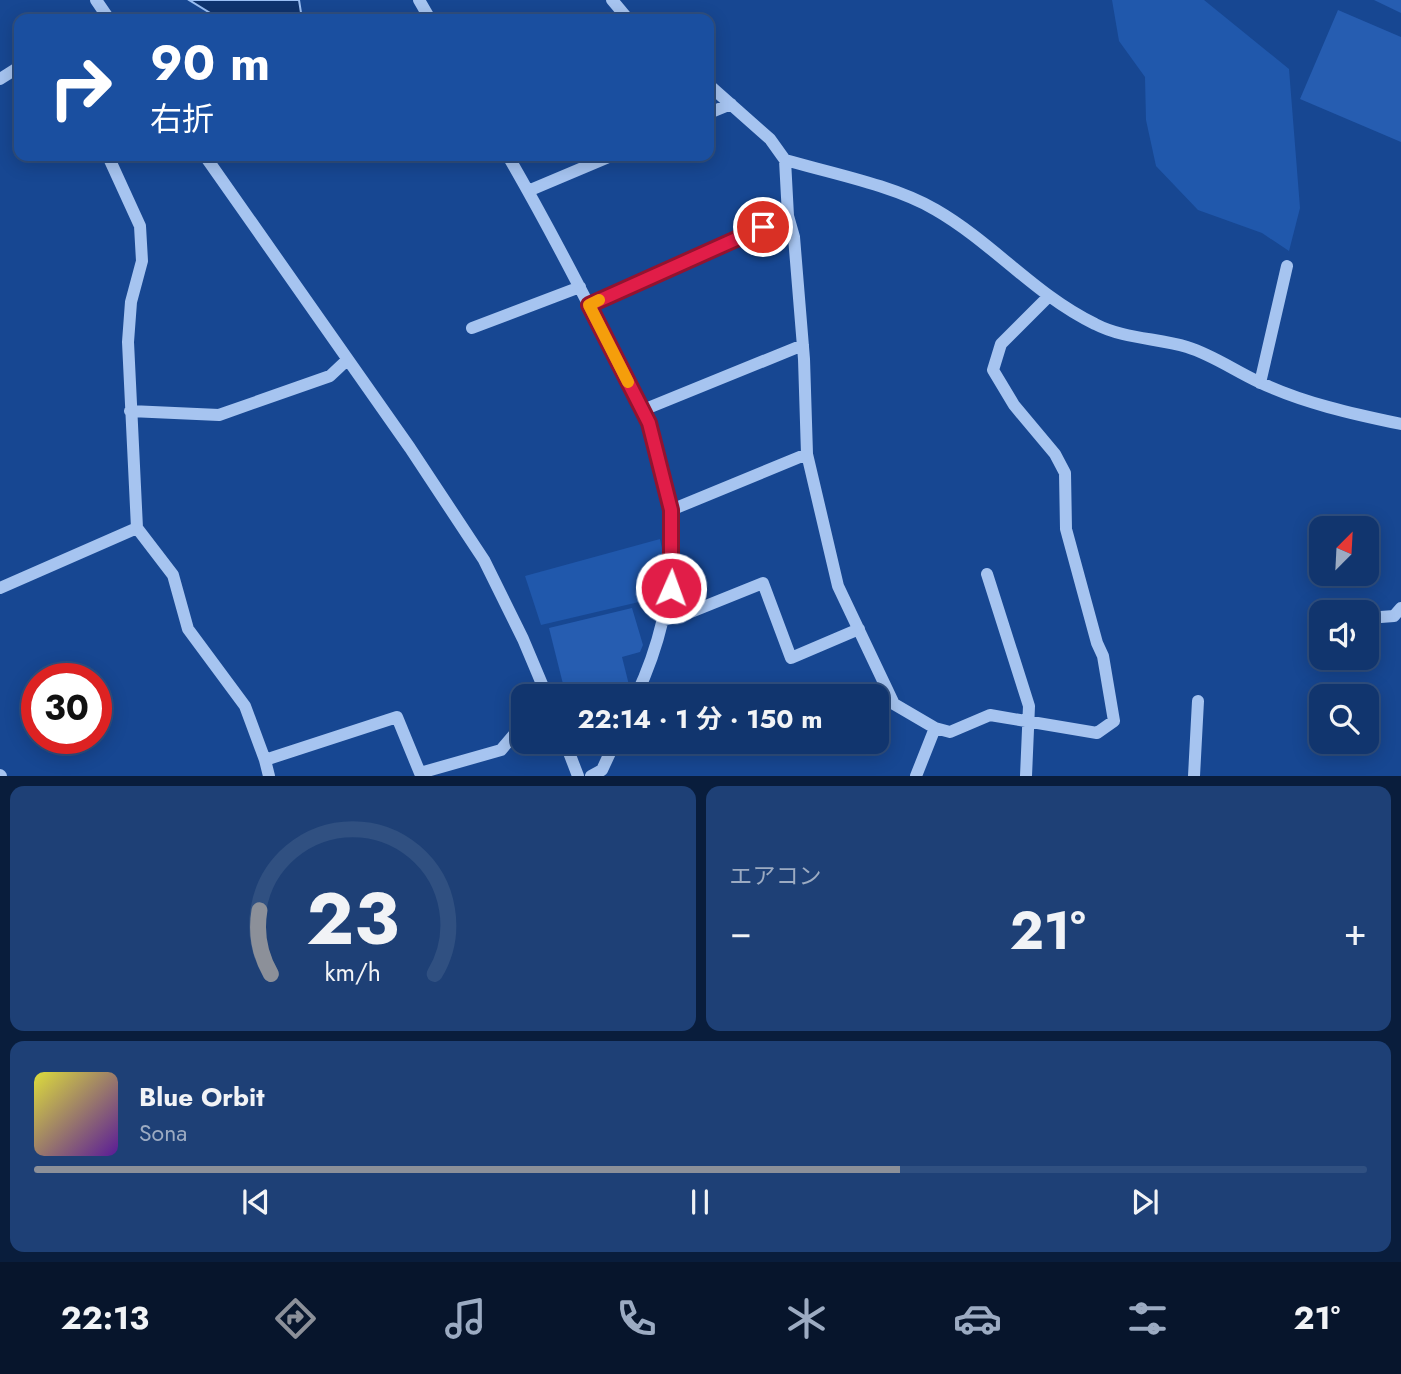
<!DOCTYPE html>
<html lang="ja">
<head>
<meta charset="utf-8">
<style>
  body { margin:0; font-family:Jost,"Noto Sans JP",sans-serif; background:#1e4076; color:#f1f3f6; height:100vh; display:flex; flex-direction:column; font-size:26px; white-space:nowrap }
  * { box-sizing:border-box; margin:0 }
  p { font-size:23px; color:#9cabc2 }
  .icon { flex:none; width:38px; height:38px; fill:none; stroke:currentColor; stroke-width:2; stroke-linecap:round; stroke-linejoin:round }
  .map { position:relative; height:776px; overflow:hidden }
  .panel { display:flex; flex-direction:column; gap:10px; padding:10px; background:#091d3c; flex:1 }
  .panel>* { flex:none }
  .top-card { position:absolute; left:14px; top:14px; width:700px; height:147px; border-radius:14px; box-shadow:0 4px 18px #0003,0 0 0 2px #305081; background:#1a4fa0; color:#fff; overflow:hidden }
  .needle { width:46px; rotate:24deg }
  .tools { position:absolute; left:1309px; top:516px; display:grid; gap:14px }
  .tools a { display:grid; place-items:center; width:70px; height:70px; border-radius:14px; background:#11356e; box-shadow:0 4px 18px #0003,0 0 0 2px #305081; font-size:35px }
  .speed { position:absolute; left:21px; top:663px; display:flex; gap:14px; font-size:35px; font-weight:700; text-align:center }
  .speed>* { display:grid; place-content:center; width:91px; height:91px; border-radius:50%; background:#11356e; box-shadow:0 4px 18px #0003,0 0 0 2px #305081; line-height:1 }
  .speed .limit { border:10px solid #d22; background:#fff; color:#111 }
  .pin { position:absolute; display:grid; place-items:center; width:60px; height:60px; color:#fff; margin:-30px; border:4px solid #fff; border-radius:50%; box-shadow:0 2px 7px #0007 }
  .me { position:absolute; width:77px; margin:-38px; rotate:2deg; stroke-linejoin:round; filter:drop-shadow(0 0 5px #0008) }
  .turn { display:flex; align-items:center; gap:24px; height:147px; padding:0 21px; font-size:32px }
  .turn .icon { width:91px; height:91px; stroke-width:2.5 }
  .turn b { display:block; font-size:49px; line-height:60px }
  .big { font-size:52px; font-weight:700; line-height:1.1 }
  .panel .card { flex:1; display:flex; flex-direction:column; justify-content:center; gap:10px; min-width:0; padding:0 24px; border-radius:14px; background:#1e4076 }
  .panel .dial { align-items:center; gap:0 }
  .dial svg { height:182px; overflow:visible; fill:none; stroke:#305081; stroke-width:7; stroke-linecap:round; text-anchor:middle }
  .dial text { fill:#f1f3f6; stroke:none }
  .song { display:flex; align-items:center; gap:21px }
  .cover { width:84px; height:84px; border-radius:10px; background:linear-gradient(135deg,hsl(60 70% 55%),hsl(270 70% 35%)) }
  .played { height:7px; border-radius:4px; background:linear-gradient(90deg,#8c9099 65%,#305081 65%) }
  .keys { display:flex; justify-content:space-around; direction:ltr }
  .heat { display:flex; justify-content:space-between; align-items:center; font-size:38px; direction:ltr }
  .panel .tiles { flex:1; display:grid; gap:10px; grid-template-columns:1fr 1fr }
  .card:last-child { grid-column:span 2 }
  .trip { position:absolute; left:511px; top:684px; width:378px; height:70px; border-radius:14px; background:#11356e; box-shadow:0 4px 18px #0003,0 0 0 2px #305081; font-weight:700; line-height:70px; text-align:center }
  .menu { display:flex; height:112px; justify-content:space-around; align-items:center; background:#07152c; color:#9cabc2 }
  .menu .icon { width:49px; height:49px }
  .menu .selected { color:#8c9099 }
  .menu b { font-size:32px; color:#f1f3f6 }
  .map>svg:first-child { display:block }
  .green { fill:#2058ac }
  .water { fill:#0f346f; stroke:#99bef3; stroke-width:2 }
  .building { fill:#265db1 }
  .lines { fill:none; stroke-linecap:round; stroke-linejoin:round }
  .minor { stroke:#a6c4f0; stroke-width:12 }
  .route-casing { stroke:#92132f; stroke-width:18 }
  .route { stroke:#e11d48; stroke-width:12 }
  .slow { stroke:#f59e0b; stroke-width:12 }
</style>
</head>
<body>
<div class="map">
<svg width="1401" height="776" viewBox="0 0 1401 776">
  <rect width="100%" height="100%" fill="#174792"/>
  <!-- green -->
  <path class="green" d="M1112 0H1204L1289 69 1300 208 1289 251 1262 233 1198 210 1156 166 1146 120 1145 77 1119 41Z
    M660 539 665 563 656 598 541 625 525 576Z"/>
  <!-- water -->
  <path class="water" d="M189 0H299L302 19H220Z"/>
  <!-- building -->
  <path class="building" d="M1374 0H1401V13Z
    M1338 10 1401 37V142L1300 99Z
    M632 608 643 645 640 652 622 657 629 685 566 696 549 628Z"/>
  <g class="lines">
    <!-- minor -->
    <path class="minor" d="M96 0 109 19
      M419 0 430 19
      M612 0 628 19
      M0 79 19 67
      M709 85 770 139 785 160 788 216 794 237 804 359 807 454 838 586 894 704 935 728 950 732 990 715 1097 733 1114 721 1103 656 1097 643 1066 529 1065 473 1055 454 1014 405 993 370 1001 344 1047 298
      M709 113 731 104
      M108 156 140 226 142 261 131 302 128 342 137 528
      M205 156 410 448 484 560 523 639 547 696
      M508 156C541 213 571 270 601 329 616 360 637 391 649 423 683 517 678 607 636 696
      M785 160C831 173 896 186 936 210 993 243 1035 295 1095 324 1124 339 1157 338 1187 347 1213 355 1235 371 1259 382 1303 403 1353 414 1401 424
      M528 191 611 156
      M589 305 788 216
      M472 328 580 287
      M1260 383 1287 266
      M643 410 803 345
      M130 411 219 415 330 376 347 360
      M671 510 807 454
      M987 574 1029 706 1026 776
      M0 588 137 528 173 575 188 629 245 706 265 760 397 717 420 773 501 750 523 724
      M1367 618 1394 616 1401 608
      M664 620 681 616 763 583 791 658 859 629
      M565 742 578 776
      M265 760 269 776
      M0 775 1 776
      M591 776 602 770 615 742
      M916 776 935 728
      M1194 776 1198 701"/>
  </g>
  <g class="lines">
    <defs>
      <path id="route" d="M671 588V510L649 423 589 305 763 227"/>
    </defs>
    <!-- route casing -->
    <use href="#route" class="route-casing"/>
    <!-- route -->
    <use href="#route" class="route"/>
    <!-- slow -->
    <path class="slow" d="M599 300 589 305 628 382"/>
  </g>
</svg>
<div class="tools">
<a><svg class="needle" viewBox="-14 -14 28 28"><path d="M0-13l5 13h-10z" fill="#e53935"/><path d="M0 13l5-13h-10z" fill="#9cabc2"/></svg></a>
<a><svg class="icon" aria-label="sound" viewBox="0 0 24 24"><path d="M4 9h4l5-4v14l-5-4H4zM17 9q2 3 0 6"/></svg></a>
<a><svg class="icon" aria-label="search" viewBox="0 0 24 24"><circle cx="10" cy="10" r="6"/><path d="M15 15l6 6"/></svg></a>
</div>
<div class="speed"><div class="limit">30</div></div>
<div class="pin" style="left:763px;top:227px;background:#d93025"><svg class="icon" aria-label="arrive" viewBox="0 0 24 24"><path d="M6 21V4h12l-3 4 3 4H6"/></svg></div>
<svg class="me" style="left:671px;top:588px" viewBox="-20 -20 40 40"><circle r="17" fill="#e11d48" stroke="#fff" stroke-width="3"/><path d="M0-11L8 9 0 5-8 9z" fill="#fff"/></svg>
<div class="trip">22:14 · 1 分 · 150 m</div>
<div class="top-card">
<div class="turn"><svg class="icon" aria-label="right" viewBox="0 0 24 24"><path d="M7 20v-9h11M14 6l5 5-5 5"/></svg><div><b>90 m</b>右折</div></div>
</div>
</div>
<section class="panel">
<div class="tiles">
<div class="card dial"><svg viewBox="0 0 100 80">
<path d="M14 69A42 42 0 1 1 86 69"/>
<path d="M14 69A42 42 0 0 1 9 41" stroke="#8c9099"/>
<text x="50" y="56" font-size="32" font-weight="700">23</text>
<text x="50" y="72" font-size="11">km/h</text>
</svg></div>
<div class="card"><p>エアコン</p>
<div class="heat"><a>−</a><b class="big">21°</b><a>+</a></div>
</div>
<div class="card">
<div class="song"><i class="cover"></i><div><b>Blue Orbit</b><p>Sona</p></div></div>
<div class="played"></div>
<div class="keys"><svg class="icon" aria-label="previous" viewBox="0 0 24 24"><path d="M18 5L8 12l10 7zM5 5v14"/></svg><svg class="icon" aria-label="pause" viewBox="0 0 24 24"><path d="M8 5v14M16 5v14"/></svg><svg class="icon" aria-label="next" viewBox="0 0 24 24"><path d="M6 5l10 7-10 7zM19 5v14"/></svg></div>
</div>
</div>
</section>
<nav class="menu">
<b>22:13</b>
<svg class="icon selected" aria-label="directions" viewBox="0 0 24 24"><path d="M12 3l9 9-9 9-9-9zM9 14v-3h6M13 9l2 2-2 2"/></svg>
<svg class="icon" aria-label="music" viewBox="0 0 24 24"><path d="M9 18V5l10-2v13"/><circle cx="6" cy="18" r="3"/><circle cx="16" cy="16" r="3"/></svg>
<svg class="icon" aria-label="phone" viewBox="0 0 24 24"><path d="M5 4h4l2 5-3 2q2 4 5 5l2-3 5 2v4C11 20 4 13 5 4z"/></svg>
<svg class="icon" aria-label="climate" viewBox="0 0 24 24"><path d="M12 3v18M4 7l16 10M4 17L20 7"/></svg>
<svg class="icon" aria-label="car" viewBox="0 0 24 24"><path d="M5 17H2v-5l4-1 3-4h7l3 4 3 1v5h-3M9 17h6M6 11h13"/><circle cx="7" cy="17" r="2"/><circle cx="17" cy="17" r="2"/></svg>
<svg class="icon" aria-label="filters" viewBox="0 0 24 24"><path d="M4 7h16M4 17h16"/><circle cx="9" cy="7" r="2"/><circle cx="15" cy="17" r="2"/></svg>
<b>21°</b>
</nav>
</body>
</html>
